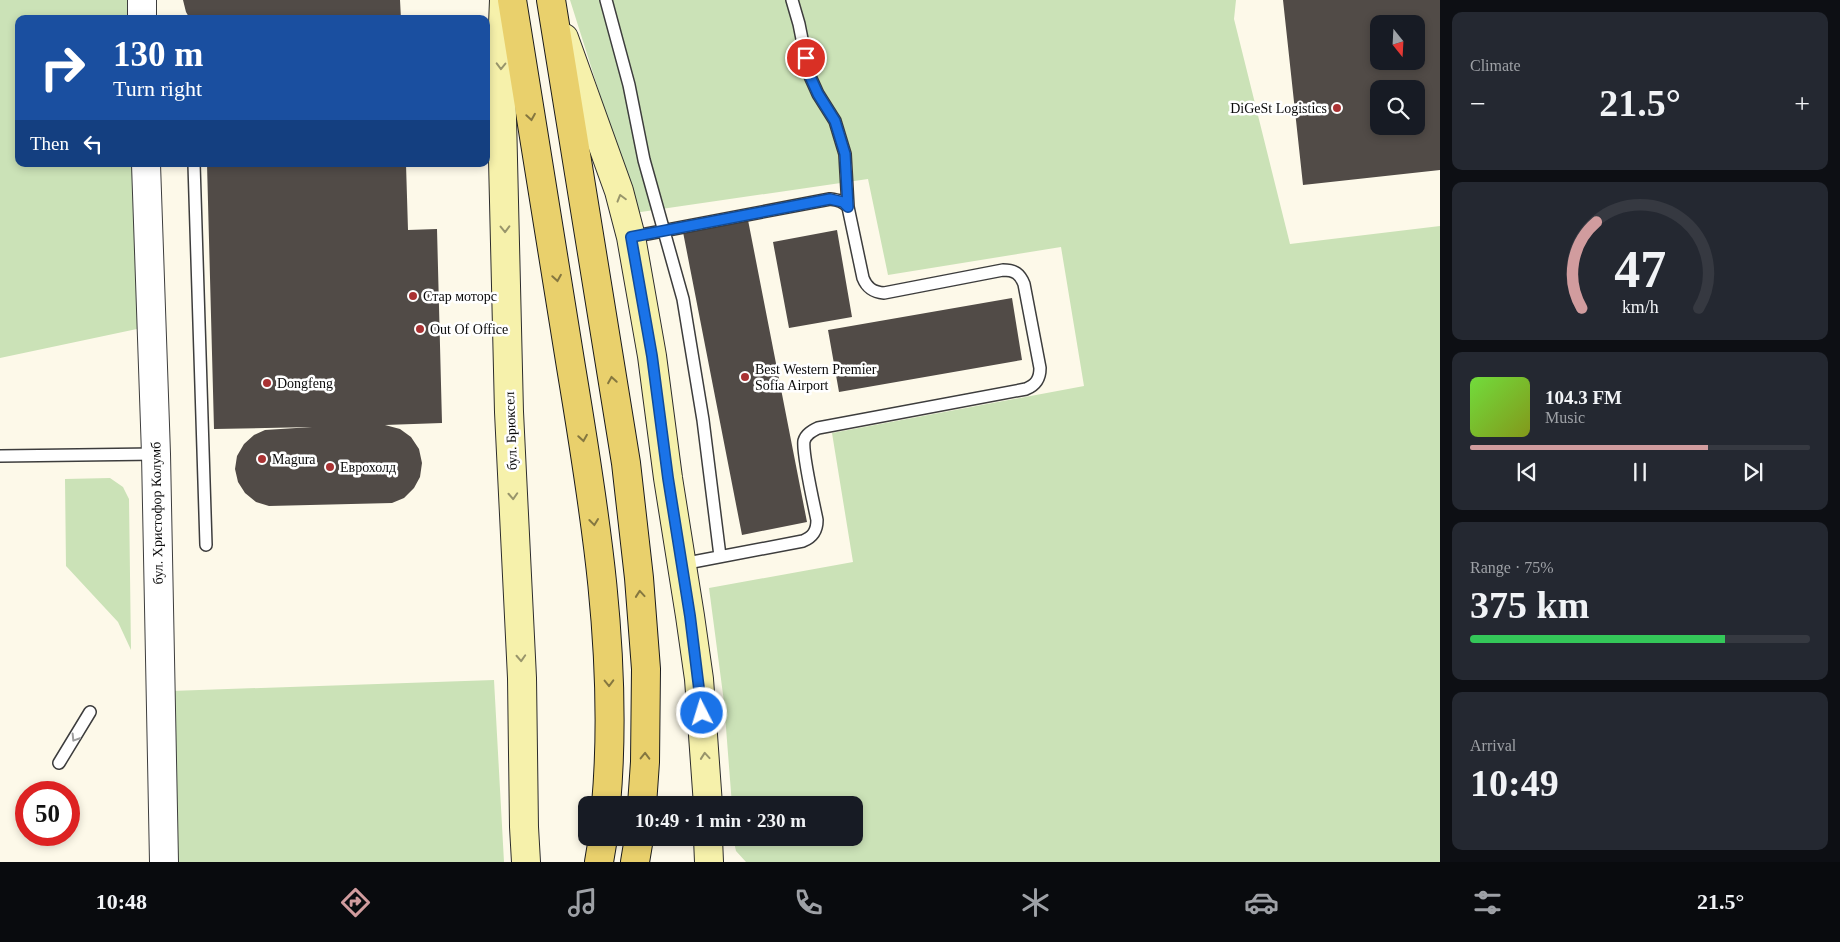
<!DOCTYPE html>
<html lang="en">
<head>
<meta charset="utf-8">
<style>
  body { margin:0; font-family:"Times New Roman",serif; background:#242831; color:#f1f3f6; height:100vh; display:flex; flex-direction:column; font-size:19px; white-space:nowrap }
  * { box-sizing:border-box; margin:0 }
  p { font-size:16px; color:#9ea1a6 }
  .icon { flex:none; width:28px; height:28px; fill:none; stroke:currentColor; stroke-width:2; stroke-linecap:round; stroke-linejoin:round }
  .map { position:relative; flex:1; overflow:hidden }
  .panel { display:flex; flex-direction:column; gap:12px; padding:12px; background:#0d0f14; width:400px }
  .panel>* { flex:none }
  .top-card { position:absolute; left:15px; top:15px; width:475px; height:152px; border-radius:10px; box-shadow:0 2px 8px #0003; background:#1a4fa0; color:#fff; overflow:hidden }
  .needle { width:32px; rotate:162deg }
  .controls { position:absolute; left:1370px; top:15px; display:grid; gap:10px }
  .controls a { display:grid; place-items:center; width:55px; height:55px; border-radius:10px; background:#171b24; box-shadow:0 2px 8px #0003; font-size:25px }
  .speed { position:absolute; left:15px; top:781px; display:flex; gap:10px; font-size:25px; font-weight:700; text-align:center }
  .speed>* { display:grid; place-content:center; width:65px; height:65px; border-radius:50%; background:#171b24; box-shadow:0 2px 8px #0003; line-height:1 }
  .speed .limit { border:8px solid #d22; background:#fff; color:#111 }
  .pin { position:absolute; display:grid; place-items:center; width:42px; height:42px; color:#fff; margin:-21px; border:2px solid #fff; border-radius:50%; box-shadow:0 1px 5px #0007 }
  .me { position:absolute; width:55px; margin:-28px; rotate:355deg; stroke-linejoin:round; filter:drop-shadow(0 0 4px #0008) }
  .turn { display:flex; align-items:center; gap:18px; height:105px; padding:0 15px; font-size:22px }
  .turn .icon { width:65px; height:65px; stroke-width:2.5 }
  .turn b { display:block; font-size:35px; line-height:42px }
  .then { display:flex; align-items:center; height:48px; padding:0 15px; background:#0003; gap:10px; font-size:19px }
  .big { font-size:38px; font-weight:700; line-height:1.1 }
  .panel .tile { flex:1; display:flex; flex-direction:column; justify-content:center; gap:8px; min-width:0; padding:0 18px; border-radius:10px; background:#242831 }
  .panel .dial { align-items:center; gap:0 }
  .dial svg { height:130px; overflow:visible; fill:none; stroke:#363941; stroke-width:7; stroke-linecap:round; text-anchor:middle }
  .dial text { fill:#f1f3f6; stroke:none }
  .song { display:flex; align-items:center; gap:15px }
  .cover { width:60px; height:60px; border-radius:8px; background:linear-gradient(135deg,hsl(100 70% 55%),hsl(70 70% 35%)) }
  .played { height:5px; border-radius:2px; background:linear-gradient(90deg,#d19c9e 70%,#363941 70%) }
  .keys { display:flex; justify-content:space-around; direction:ltr }
  .heat { display:flex; justify-content:space-between; align-items:center; font-size:28px; direction:ltr }
  .charge { height:8px; border-radius:4px; background:linear-gradient(90deg,#34c759 75%,#363941 0) }
  .trip { position:absolute; left:578px; top:796px; width:285px; height:50px; border-radius:10px; background:#171b24; box-shadow:0 2px 8px #0003; font-weight:700; line-height:50px; text-align:center }
  .tabs { display:flex; height:80px; justify-content:space-around; align-items:center; background:#090b0e; color:#9ea1a6 }
  .tabs .icon { width:35px; height:35px }
  .tabs .active { color:#d19c9e }
  .tabs b { font-size:22px; color:#f1f3f6 }
  main { display:flex; flex:1; min-height:0 }
  .map>svg:first-child { display:block }
  .green { fill:#cbe2b7 }
  .building { fill:#514b47; fill-rule:evenodd }
  .lines { fill:none; stroke-linecap:round; stroke-linejoin:round }
  .service-casing { stroke:#3d3d3d; stroke-width:14 }
  .tertiary-casing { stroke:#3d3d3d; stroke-width:30 }
  .secondary-casing { stroke:#2c2c2c; stroke-width:30 }
  .primary-casing { stroke:#1b1b1b; stroke-width:30 }
  .service { stroke:#fff; stroke-width:11 }
  .tertiary { stroke:#fff; stroke-width:28 }
  .secondary { stroke:#f6f1ab; stroke-width:28 }
  .primary { stroke:#e9d06c; stroke-width:28 }
  .oneway { stroke:#98956b }
  .oneway2 { stroke:#857740 }
  .oneway3 { stroke:#9d9d9d }
  .route-casing { stroke:#114b97; stroke-width:12 }
  .route { stroke:#1a73e8; stroke-width:9 }
  .poi-dot { fill:#a93233; stroke:#fff; stroke-width:2 }
  .labels { text-anchor:middle; dominant-baseline:central; stroke-width:5; stroke-linejoin:round; paint-order:stroke }
  .poi-label { font-size:14px; fill:#0a0a0a; stroke:#fff; text-anchor:start }
  .street-label { font-size:14px; fill:#0a0a0a; stroke:#fff }
</style>
</head>
<body>
<main>
<div class="map">
<svg width="1440" height="862" viewBox="0 0 1440 862">
  <rect width="100%" height="100%" fill="#fdf9e9"/>
  <!-- green -->
  <path class="green" d="M0 0H141L142 19H19V164H146L151 326 0 358Z
    M570 0H1236L1234 19 1290 244 1440 226V862H746L736 851 733 838H854V805H732L724 702 709 588 853 562 832 433 1084 386 1061 247 888 275 868 179 634 213 612 133Z
    M110 478 123 487 129 499 131 650 118 622 66 566 65 479Z
    M494 680 504 862H178L171 691Z"/>
  <!-- building -->
  <path class="building" d="M183 0H400L401 19H190L186 12Z
    M1283 0H1440V170L1303 185ZM1379 24H1416V61H1379ZM1379 89H1416V126H1379Z
    M207 164H406L408 230 437 229 442 423 385 425 400 429 411 437 419 449 422 463 420 477 414 488 404 498 392 503 269 506 256 502 245 493 238 482 235 469 237 456 244 444 254 435 265 430 312 427 214 429Z
    M748 220 807 522 742 535 683 232Z
    M837 230 852 317 789 328 773 242Z
    M1012 298 1022 360 839 392 828 330Z"/>
  <g class="lines">
    <defs>
      <path id="service" d="M606 0 629 85 644 160 683 299 703 420 720 556
        M792 0 799 24 809 74 818 94 835 121 845 154 848 207
        M194 164 206 545
        M631 237 830 199C838 200 843 201 848 207L863 278C867 288 873 292 884 293L1003 270C1015 270 1020 274 1024 284L1040 368C1040 379 1036 385 1026 389L818 428C812 431 806 434 804 441 802 453 814 505 817 520 817 531 813 537 803 541L682 564
        M0 456 156 454
        M59 763 90 712"/>
      <path id="tertiary" d="M142 0V19
        M146 164 156 454 164 862"/>
      <path id="secondary" d="M504 0 501 75 509 412 522 678 524 827 526 862
        M564 38 619 191 631 237 652 356 668 478 690 616 699 679 708 805
        M708 838 709 862"/>
      <path id="primary" d="M512 0C532 122 552 244 571 367 595 511 619 659 606 805
        M551 0 626 463 639 578 646 669 645 762 642 805
        M599 862 603 838
        M635 862 639 838"/>
    </defs>
    <!-- service casing -->
    <use href="#service" class="service-casing"/>
    <!-- tertiary casing -->
    <use href="#tertiary" class="tertiary-casing"/>
    <!-- secondary casing -->
    <use href="#secondary" class="secondary-casing"/>
    <!-- primary casing -->
    <use href="#primary" class="primary-casing"/>
    <!-- service -->
    <use href="#service" class="service"/>
    <!-- tertiary -->
    <use href="#tertiary" class="tertiary"/>
    <!-- secondary -->
    <use href="#secondary" class="secondary"/>
    <!-- primary -->
    <use href="#primary" class="primary"/>
  </g>
  <!-- one-way arrows -->
  <defs><path id="oneway-chevron" d="M-2-3.5L2.5 0L-2 3.5" fill="none" stroke-width="1.6" stroke-linecap="round" stroke-linejoin="round" transform="scale(1.25)"/></defs>
  <g class="oneway">
    <use href="#oneway-chevron" transform="translate(501 66) rotate(91)"/>
    <use href="#oneway-chevron" transform="translate(621 198) rotate(-106)"/>
    <use href="#oneway-chevron" transform="translate(505 229) rotate(89)"/>
    <use href="#oneway-chevron" transform="translate(513 496) rotate(87)"/>
    <use href="#oneway-chevron" transform="translate(521 658) rotate(87)"/>
    <use href="#oneway-chevron" transform="translate(705 756) rotate(-95)"/>
  </g>
  <g class="oneway2">
    <use href="#oneway-chevron" transform="translate(531 117) rotate(81)"/>
    <use href="#oneway-chevron" transform="translate(557 278) rotate(81)"/>
    <use href="#oneway-chevron" transform="translate(612 380) rotate(-99)"/>
    <use href="#oneway-chevron" transform="translate(583 438) rotate(81)"/>
    <use href="#oneway-chevron" transform="translate(594 522) rotate(83)"/>
    <use href="#oneway-chevron" transform="translate(640 594) rotate(-95)"/>
    <use href="#oneway-chevron" transform="translate(609 683) rotate(89)"/>
    <use href="#oneway-chevron" transform="translate(645 756) rotate(-89)"/>
  </g>
  <use class="oneway3" href="#oneway-chevron" transform="translate(75 738) rotate(122)"/>
  <g class="lines">
    <defs>
      <path id="route" d="M702 713 690 616 668 478 652 356 631 237 830 199 843 202 848 207 845 154 835 121 818 94 809 74 806 58"/>
    </defs>
    <!-- route casing -->
    <use href="#route" class="route-casing"/>
    <!-- route -->
    <use href="#route" class="route"/>
  </g>
  <!-- markers -->
  <g class="poi-dot">
    <circle cx="1337" cy="108" r="5"/>
    <circle cx="413" cy="296" r="5"/>
    <circle cx="420" cy="329" r="5"/>
    <circle cx="745" cy="377" r="5"/>
    <circle cx="267" cy="383" r="5"/>
    <circle cx="262" cy="459" r="5"/>
    <circle cx="330" cy="467" r="5"/>
  </g>
  <g class="labels">
    <!-- poi labels -->
    <g class="poi-label">
      <text x="1327" y="108" text-anchor="end">DiGeSt Logistics</text>
      <text x="423" y="296">Стар моторс</text>
      <text x="430" y="329">Out Of Office</text>
      <text x="755" y="369">Best Western Premier<tspan x="755" dy="16">Sofia Airport</tspan></text>
      <text x="277" y="383">Dongfeng</text>
      <text x="272" y="459">Magura</text>
      <text x="340" y="467">Еврохолд</text>
    </g>
    <!-- street labels -->
    <g class="street-label">
      <text transform="translate(511 431) rotate(-92)">бул. Брюксел</text>
      <text transform="translate(157 513) rotate(-91)">бул. Христофор Колумб</text>
    </g>
  </g>
</svg>
<div class="controls">
<a><svg class="needle" viewBox="-14 -14 28 28"><path d="M0-13l5 13h-10z" fill="#e53935"/><path d="M0 13l5-13h-10z" fill="#9ea1a6"/></svg></a>
<a><svg class="icon" aria-label="search" viewBox="0 0 24 24"><circle cx="10" cy="10" r="6"/><path d="M15 15l6 6"/></svg></a>
</div>
<div class="speed"><div class="limit">50</div></div>
<div class="pin" style="left:806px;top:58px;background:#d93025"><svg class="icon" aria-label="arrive" viewBox="0 0 24 24"><path d="M6 21V4h12l-3 4 3 4H6"/></svg></div>
<svg class="me" style="left:702px;top:713px" viewBox="-20 -20 40 40"><circle r="17" fill="#1a73e8" stroke="#fff" stroke-width="3"/><path d="M0-11L8 9 0 5-8 9z" fill="#fff"/></svg>
<div class="trip">10:49 · 1 min · 230 m</div>
<div class="top-card">
<div class="turn"><svg class="icon" aria-label="right" viewBox="0 0 24 24"><path d="M7 20v-9h11M14 6l5 5-5 5"/></svg><div><b>130 m</b>Turn right</div></div>
<div class="then">Then<svg class="icon" aria-label="left" viewBox="0 0 24 24"><path d="M17 20v-9H6M10 6l-5 5 5 5"/></svg></div>
</div>
</div>
<section class="panel">
<div class="tile"><p>Climate</p>
<div class="heat"><a>−</a><b class="big">21.5°</b><a>+</a></div>
</div>
<div class="tile dial"><svg viewBox="0 0 100 80">
<path d="M14 69A42 42 0 1 1 86 69"/>
<path d="M14 69A42 42 0 0 1 23 16" stroke="#d19c9e"/>
<text x="50" y="56" font-size="32" font-weight="700">47</text>
<text x="50" y="72" font-size="11">km/h</text>
</svg></div>
<div class="tile">
<div class="song"><i class="cover"></i><div><b>104.3 FM</b><p>Music</p></div></div>
<div class="played"></div>
<div class="keys"><svg class="icon" aria-label="previous" viewBox="0 0 24 24"><path d="M18 5L8 12l10 7zM5 5v14"/></svg><svg class="icon" aria-label="pause" viewBox="0 0 24 24"><path d="M8 5v14M16 5v14"/></svg><svg class="icon" aria-label="next" viewBox="0 0 24 24"><path d="M6 5l10 7-10 7zM19 5v14"/></svg></div>
</div>
<div class="tile"><p>Range · 75%</p><b class="big">375 km</b><div class="charge"></div></div>
<div class="tile"><p>Arrival</p><b class="big">10:49</b></div>
</section>
</main>
<nav class="tabs">
<b>10:48</b>
<svg class="icon active" aria-label="directions" viewBox="0 0 24 24"><path d="M12 3l9 9-9 9-9-9zM9 14v-3h6M13 9l2 2-2 2"/></svg>
<svg class="icon" aria-label="music" viewBox="0 0 24 24"><path d="M9 18V5l10-2v13"/><circle cx="6" cy="18" r="3"/><circle cx="16" cy="16" r="3"/></svg>
<svg class="icon" aria-label="phone" viewBox="0 0 24 24"><path d="M5 4h4l2 5-3 2q2 4 5 5l2-3 5 2v4C11 20 4 13 5 4z"/></svg>
<svg class="icon" aria-label="climate" viewBox="0 0 24 24"><path d="M12 3v18M4 7l16 10M4 17L20 7"/></svg>
<svg class="icon" aria-label="car" viewBox="0 0 24 24"><path d="M5 17H2v-5l4-1 3-4h7l3 4 3 1v5h-3M9 17h6M6 11h13"/><circle cx="7" cy="17" r="2"/><circle cx="17" cy="17" r="2"/></svg>
<svg class="icon" aria-label="filters" viewBox="0 0 24 24"><path d="M4 7h16M4 17h16"/><circle cx="9" cy="7" r="2"/><circle cx="15" cy="17" r="2"/></svg>
<b>21.5°</b>
</nav>
</body>
</html>
